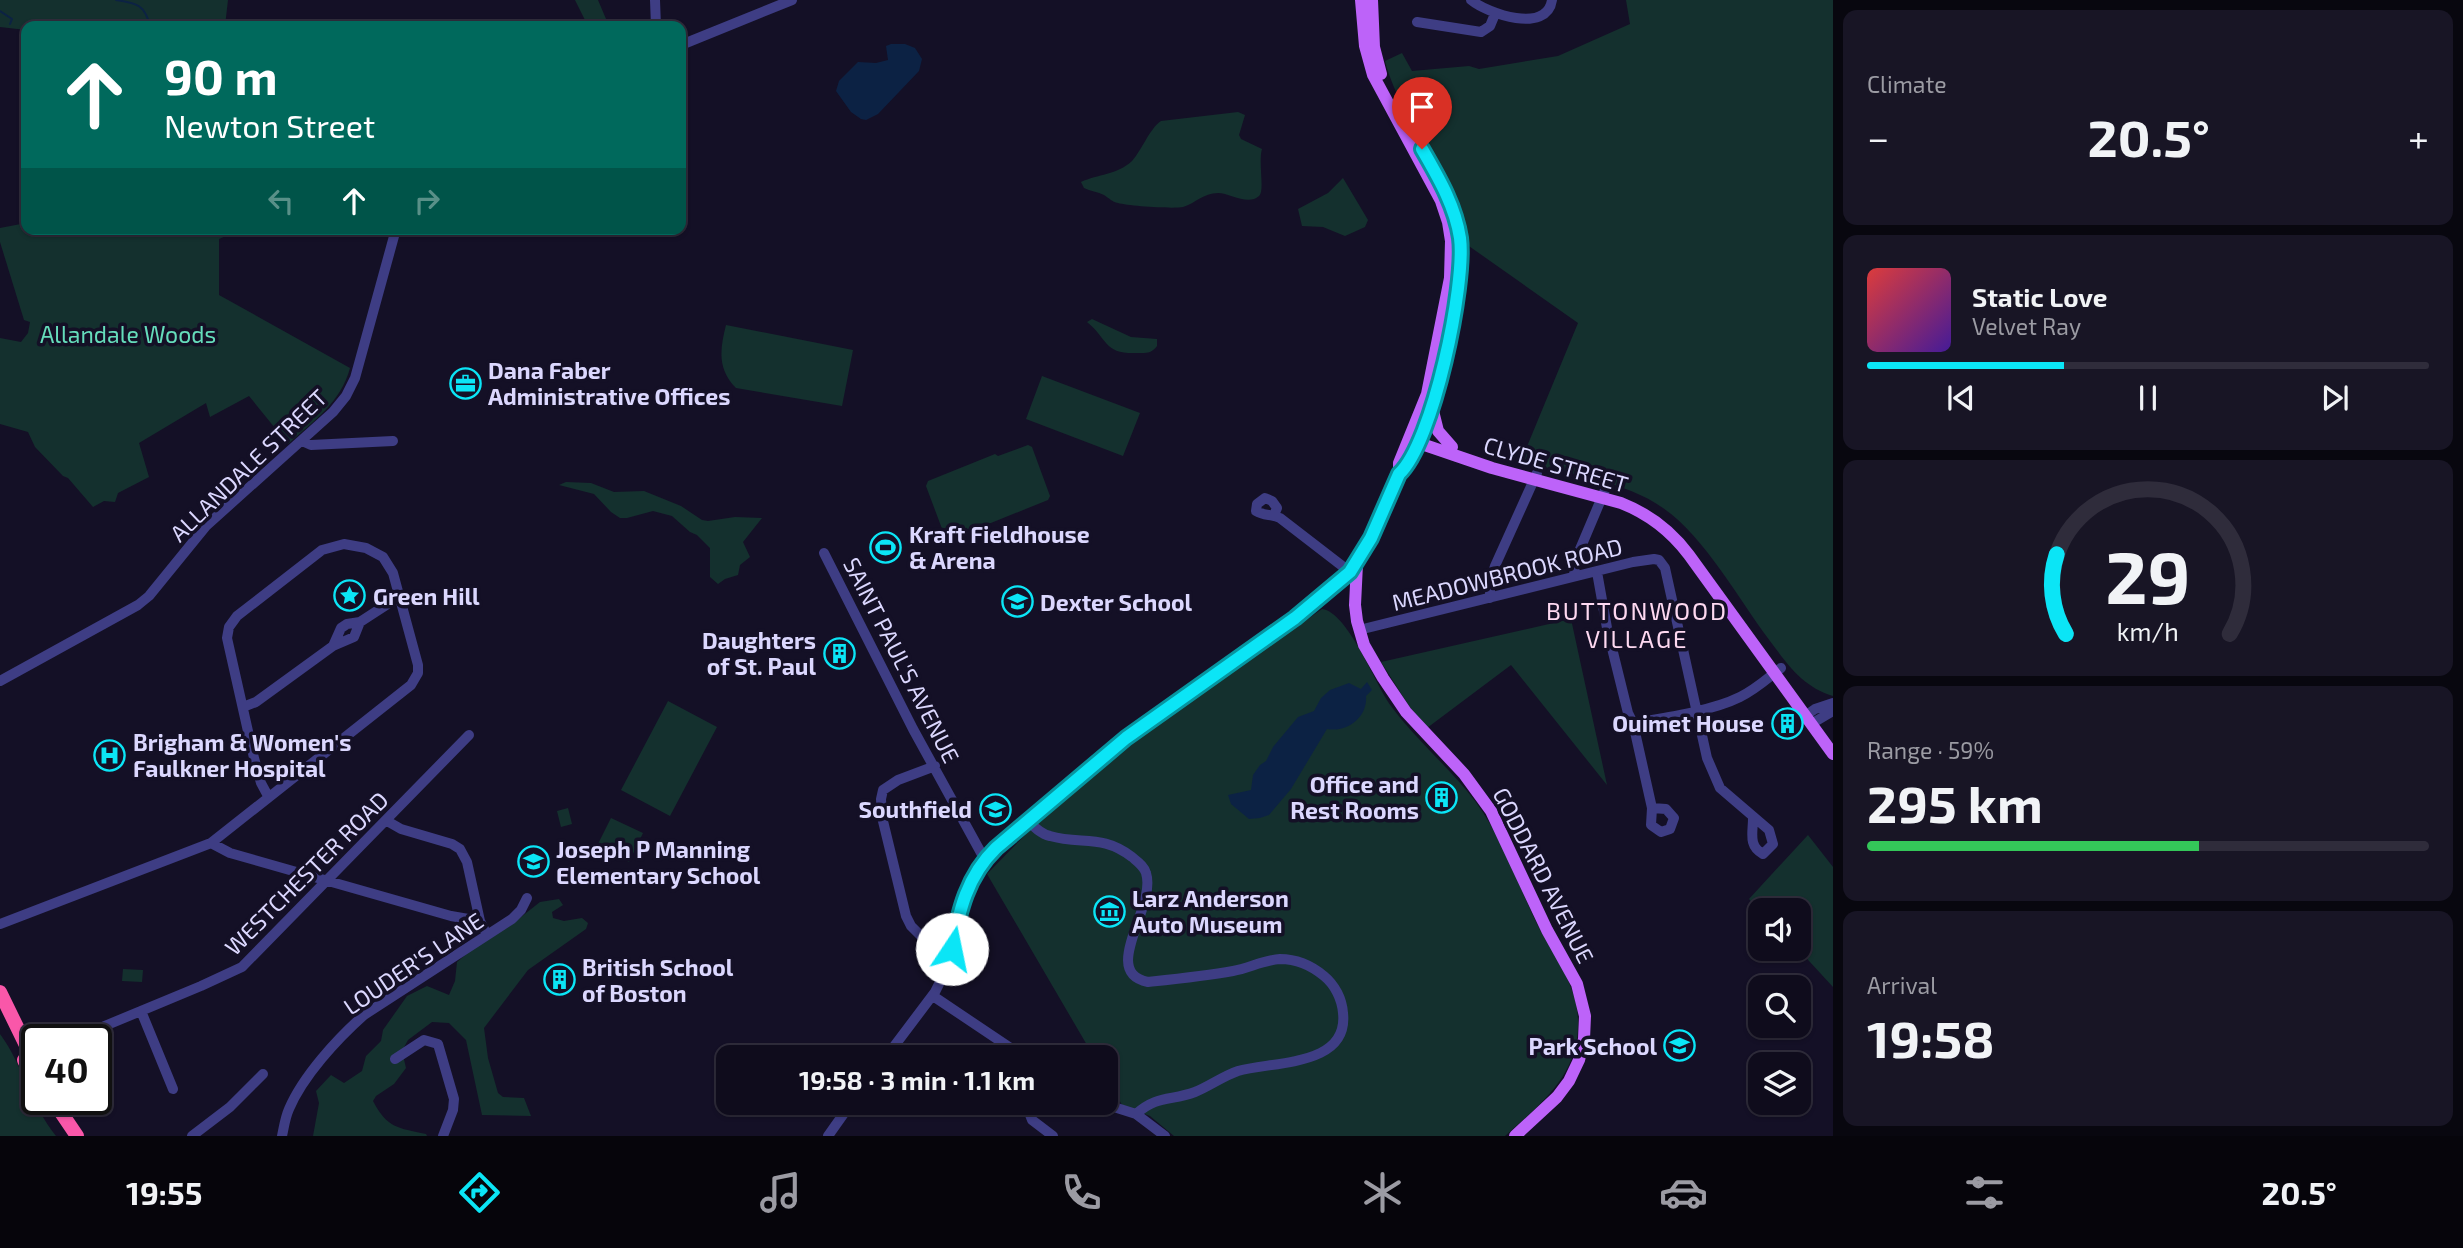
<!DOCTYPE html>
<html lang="en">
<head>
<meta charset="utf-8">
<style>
  body { margin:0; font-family:"Exo 2",sans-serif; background:#181525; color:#f1f3f6; height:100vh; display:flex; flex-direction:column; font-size:26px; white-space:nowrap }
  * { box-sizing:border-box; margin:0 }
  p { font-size:23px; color:#9b9ba3 }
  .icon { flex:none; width:38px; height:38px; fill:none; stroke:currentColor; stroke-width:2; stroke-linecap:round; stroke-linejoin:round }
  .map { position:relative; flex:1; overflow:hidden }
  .panel { display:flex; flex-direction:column; gap:10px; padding:10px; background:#08070f; width:630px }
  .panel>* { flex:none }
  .hud { position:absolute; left:21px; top:21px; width:665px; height:214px; border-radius:14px; box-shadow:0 2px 5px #0004,0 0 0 2px #2f2c3b; background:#00695c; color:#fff; overflow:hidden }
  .tools { position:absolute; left:1748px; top:898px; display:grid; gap:14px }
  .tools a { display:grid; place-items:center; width:63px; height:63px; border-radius:14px; background:#0f0c1c; box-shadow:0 2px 5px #0004,0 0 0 2px #2f2c3b; font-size:35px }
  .speed { position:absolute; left:21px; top:1024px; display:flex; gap:14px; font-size:35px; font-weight:700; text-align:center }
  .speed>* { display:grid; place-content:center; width:91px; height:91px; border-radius:50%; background:#0f0c1c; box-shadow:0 2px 5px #0004,0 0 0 2px #2f2c3b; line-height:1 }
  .speed .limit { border:4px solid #111; border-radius:10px; background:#fff; color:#111 }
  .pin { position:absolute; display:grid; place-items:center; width:60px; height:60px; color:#fff; margin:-72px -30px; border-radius:50% 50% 50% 0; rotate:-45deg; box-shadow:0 0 7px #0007 }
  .pin .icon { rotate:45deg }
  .me { position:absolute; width:77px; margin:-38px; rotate:11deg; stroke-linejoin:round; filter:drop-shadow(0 0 5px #0008) }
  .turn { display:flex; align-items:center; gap:24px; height:147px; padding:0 28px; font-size:32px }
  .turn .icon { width:91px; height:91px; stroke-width:2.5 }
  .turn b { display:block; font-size:49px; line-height:60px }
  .lanes { display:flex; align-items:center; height:66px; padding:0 28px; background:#0003; justify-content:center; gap:35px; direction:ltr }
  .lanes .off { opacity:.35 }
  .big { font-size:52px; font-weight:700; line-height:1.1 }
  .panel .widget { flex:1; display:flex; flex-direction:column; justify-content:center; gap:10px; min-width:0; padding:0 24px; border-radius:14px; background:#181525 }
  .panel .dial { align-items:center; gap:0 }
  .dial svg { height:182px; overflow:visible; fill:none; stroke:#2f2c3b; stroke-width:7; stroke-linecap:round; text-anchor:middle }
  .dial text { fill:#f1f3f6; stroke:none }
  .song { display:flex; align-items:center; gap:21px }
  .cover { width:84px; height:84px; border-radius:10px; background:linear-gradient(135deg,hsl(0 70% 55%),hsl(260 70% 35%)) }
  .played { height:7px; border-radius:4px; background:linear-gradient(90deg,#0be5f6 35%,#2f2c3b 35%) }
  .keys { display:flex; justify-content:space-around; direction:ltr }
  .heat { display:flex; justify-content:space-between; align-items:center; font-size:38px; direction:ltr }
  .charge { height:10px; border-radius:5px; background:linear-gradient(90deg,#34c759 59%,#2f2c3b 0) }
  .trip { position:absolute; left:716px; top:1045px; width:402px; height:70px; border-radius:14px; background:#0f0c1c; box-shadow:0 2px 5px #0004,0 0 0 2px #2f2c3b; font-weight:700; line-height:70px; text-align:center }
  .menu { display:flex; height:112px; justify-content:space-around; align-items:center; background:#06050b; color:#9b9ba3 }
  .menu .icon { width:49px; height:49px }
  .menu .current { color:#0be5f6 }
  .menu b { font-size:32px; color:#f1f3f6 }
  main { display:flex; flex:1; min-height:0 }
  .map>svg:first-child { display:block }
  .green { fill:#14302e }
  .water { fill:#0c2244 }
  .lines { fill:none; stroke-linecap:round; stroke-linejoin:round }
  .stream { stroke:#0c2244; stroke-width:2 }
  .minor { stroke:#3e3d84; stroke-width:10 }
  .major { stroke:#bd63f9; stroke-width:12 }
  .highway { stroke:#f957a9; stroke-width:14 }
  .route-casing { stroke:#0795a0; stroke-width:18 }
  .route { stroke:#0be5f6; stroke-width:12 }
  .labels { text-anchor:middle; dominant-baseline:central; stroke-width:7; stroke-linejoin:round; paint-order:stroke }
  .park-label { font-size:23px; fill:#65dcbb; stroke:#141026 }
  .poi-label { font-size:23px; font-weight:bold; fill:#dbd7fe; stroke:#141026; text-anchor:start }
  .street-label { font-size:23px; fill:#dbd7fe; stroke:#141026 }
  .neighbourhood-label { font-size:24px; letter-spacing:2px; fill:#fed9f1; stroke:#141026 }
</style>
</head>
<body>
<main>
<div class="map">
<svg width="1833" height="1136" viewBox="0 0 1833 1136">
  <rect width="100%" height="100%" fill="#141026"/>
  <!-- green -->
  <path class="green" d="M0 0H228L225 26H26V30L0 27Z
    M575 0H598L609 26H588Z
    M1626 0H1833V696C1803 687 1788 665 1770 641 1739 600 1705 537 1663 508 1625 481 1566 474 1521 461L1578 323 1466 244C1460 175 1402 127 1385 61L1402 53 1412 71 1469 66 1479 69 1558 56 1630 24Z
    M1238 112 1245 115 1239 135 1241 139 1262 149C1258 162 1265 191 1259 196 1248 206 1230 193 1218 193 1203 193 1196 203 1183 207 1173 209 1128 206 1118 203 1112 202 1109 198 1104 195 1098 192 1090 191 1084 188L1081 182C1098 174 1117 175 1132 161 1142 150 1150 128 1161 121Z
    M1343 178 1368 220 1365 227 1345 236 1323 227 1302 226 1298 209 1328 193Z
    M26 223V229H242L219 239V295L350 368C341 402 314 421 288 444L249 396 210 417 206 403 139 443 149 477 118 493 115 502 104 501 93 507 68 478 63 476 35 447 28 432 0 424V338L21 342 28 333 30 322 24 320 0 242V228Z
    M1092 319 1131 337 1157 339V346C1151 354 1146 353 1137 353 1103 354 1109 340 1087 322Z
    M726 325 853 350 842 406 736 388C717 369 720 349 726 325Z
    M1042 376 1140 413 1123 456 1026 419Z
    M1028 445 1032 447 1050 496 1048 500 981 527 979 525 948 536 944 534 926 486 928 481 995 454 998 456Z
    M566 482 591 483 614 492 644 491 681 506 702 520 708 521 735 517 762 518 743 542 750 557 740 565 738 575 725 579 718 584 710 577V548L697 535 690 532 672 516 653 511 627 518H620L611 512 594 494 559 485Z
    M1322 609C1348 612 1375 684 1391 706 1416 740 1449 767 1475 801 1502 837 1517 883 1537 924 1553 955 1577 984 1578 1020 1580 1074 1542 1103 1505 1136H1174L1150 1116 1122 1105 1106 1077V1057H1094L987 874 1030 830 1142 736Z
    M1571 619 1607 785 1511 665 1427 728 1411 709 1381 662Z
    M668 701 717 727 670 816 621 790Z
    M568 808 572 824 561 827 557 811Z
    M611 818 643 833 629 862 597 846Z
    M1808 835 1833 867V987L1798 949 1799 910 1760 911 1749 899Z
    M559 899 563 905 552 912 553 918 564 921 582 918 588 923 586 929 528 970 484 1028 488 1058 498 1093 503 1097 524 1098 531 1116 482 1115 466 1040 449 1023 432 1022 408 1040 402 1051 406 1068 394 1084 376 1096 373 1101C387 1128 398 1128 426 1134L427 1136H313L319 1103 316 1091 331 1075 344 1083 362 1071 366 1056 381 1041 383 1030 407 996 427 986 449 995 455 981 457 962 490 934 507 928 540 902Z
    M123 969 143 970 142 982 122 981Z
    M0 1034C23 1065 31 1105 56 1136H0Z"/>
  <!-- water -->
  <path class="water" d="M891 44H905L915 48 922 59 919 71 878 114 866 120 861 119 851 112 836 91 839 81 858 62 876 63 888 60 886 46Z
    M1367 682 1372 690 1366 696C1368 717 1347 733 1327 729L1291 789 1269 815 1260 818 1249 819 1231 804 1228 795 1251 790 1253 775 1260 765 1266 761 1273 747 1298 717 1314 711 1321 698 1330 690 1349 683 1361 689Z"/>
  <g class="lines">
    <!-- stream -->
    <path class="stream" d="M116 0C137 3 145 5 150 26
      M0 11 12 19 10 24"/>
    <!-- minor -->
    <path class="minor" d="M655 0 656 26
      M1471 0C1488 14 1547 34 1552 0
      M1417 22 1481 32 1490 26 1495 14
      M681 45 792 0
      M302 441 311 445 393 441
      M1274 515 1277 508 1272 501 1265 498 1257 504 1256 511C1264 516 1271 514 1280 518L1350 572
      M824 553 913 729 985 860
      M1597 572 1607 628 1628 713 1633 723 1652 808 1666 809 1674 818 1670 829 1661 832 1651 825 1652 808
      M1574 576 1575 561 1605 490
      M1490 598V582L1495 566 1537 473
      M1359 630 1633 562 1654 559 1659 560 1665 568 1707 758 1720 788 1769 830 1773 844 1763 854C1748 846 1753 833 1753 818
      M333 646 354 637 360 622
      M0 681 138 605 149 596 206 526 333 412 346 396 355 378 396 229
      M243 707 256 702 333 646 341 628 347 624 360 622 400 596
      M1805 716 1815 709 1833 703
      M1633 723C1664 718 1712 711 1740 697 1755 690 1768 678 1781 668
      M1811 724 1833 711
      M935 766 898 780 883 790 881 799 882 817 906 916 911 926 920 935 940 947 952 949
      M387 821 401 829 452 844 460 849 467 862 480 921 487 935
      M1028 821C1034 827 1041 834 1050 836 1082 845 1102 834 1132 857 1138 862 1144 866 1146 873 1157 907 1099 972 1148 982 1176 979 1205 976 1233 971 1249 968 1264 960 1280 959 1296 959 1312 966 1324 976 1335 985 1342 999 1343 1013 1349 1067 1272 1061 1238 1071 1223 1076 1210 1086 1195 1092 1171 1101 1157 1095 1136 1114
      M211 843 230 853 451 916 480 921
      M0 924 211 843 411 685 418 673V665L393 573 383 557 366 548 344 544 322 550 237 616 229 627 227 638 254 758 261 783 268 796
      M933 996 1024 1057
      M141 1011 173 1089
      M71 1040 201 986 242 967 469 735
      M886 1057 935 992 949 964 964 895 974 876 992 852 1126 738 1295 618 1335 586 1357 564
      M395 1059 424 1040 438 1044 454 1099 453 1110 443 1136
      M1025 1102 1032 1120 1053 1136
      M1098 1102 1136 1114 1165 1136
      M192 1136 230 1107 263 1074
      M282 1136C284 1127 285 1118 289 1109 303 1076 337 1039 364 1015L512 919 521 910 527 898
      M828 1136 852 1102"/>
    <!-- major -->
    <path class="major" d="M1361 0 1365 46 1373 75 1441 201 1448 222 1451 241 1450 278 1427 394 1399 463V474L1372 538 1357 564 1355 605 1357 621 1364 645 1383 678 1406 712 1464 774 1491 811 1547 930 1577 984 1585 1016 1584 1039 1579 1060 1569 1081 1557 1097 1515 1136
      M1372 0 1374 47 1381 74
      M1433 411 1438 431 1452 447
      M1410 440 1492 468 1621 503C1649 514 1671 531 1689 555L1833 754
      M1399 474C1430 446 1442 368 1450 328 1454 307 1459 286 1460 265 1461 248 1459 233 1455 217"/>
    <!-- highway -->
    <path class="highway" d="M0 992 37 1068
      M24 1060 37 1086
      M52 1099 77 1136"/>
  </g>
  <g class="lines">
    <defs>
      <path id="route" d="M952 949C959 911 967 876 996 848L1126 738 1295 618 1350 572 1371 538 1399 474C1433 443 1466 284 1460 238 1455 205 1438 177 1422 149"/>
    </defs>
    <!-- route casing -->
    <use href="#route" class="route-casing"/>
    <!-- route -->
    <use href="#route" class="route"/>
  </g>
  <!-- icons -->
  <defs>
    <symbol id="office-ring" viewBox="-11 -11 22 22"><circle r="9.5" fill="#141026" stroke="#0be5f6" stroke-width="1.5"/><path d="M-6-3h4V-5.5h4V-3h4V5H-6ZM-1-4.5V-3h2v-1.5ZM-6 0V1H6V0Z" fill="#0be5f6"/></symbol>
    <symbol id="stadium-ring" viewBox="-11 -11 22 22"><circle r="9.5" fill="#141026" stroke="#0be5f6" stroke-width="1.5"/><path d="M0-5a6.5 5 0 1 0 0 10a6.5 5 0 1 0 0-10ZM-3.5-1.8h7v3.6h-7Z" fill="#0be5f6"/></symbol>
    <symbol id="sight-ring" viewBox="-11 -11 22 22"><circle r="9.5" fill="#141026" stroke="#0be5f6" stroke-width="1.5"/><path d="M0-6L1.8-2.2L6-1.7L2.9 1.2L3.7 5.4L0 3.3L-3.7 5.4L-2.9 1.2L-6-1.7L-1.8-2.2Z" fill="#0be5f6"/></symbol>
    <symbol id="school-ring" viewBox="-11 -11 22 22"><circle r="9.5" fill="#141026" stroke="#0be5f6" stroke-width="1.5"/><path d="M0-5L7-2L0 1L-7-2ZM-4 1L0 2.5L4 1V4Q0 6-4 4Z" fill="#0be5f6"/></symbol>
    <symbol id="building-ring" viewBox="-11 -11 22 22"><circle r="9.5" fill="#141026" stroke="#0be5f6" stroke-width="1.5"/><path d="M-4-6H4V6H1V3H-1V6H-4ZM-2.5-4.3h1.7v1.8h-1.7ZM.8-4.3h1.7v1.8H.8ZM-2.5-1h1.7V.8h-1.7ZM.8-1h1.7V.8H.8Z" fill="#0be5f6"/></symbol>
    <symbol id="hospital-ring" viewBox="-11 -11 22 22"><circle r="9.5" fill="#141026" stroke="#0be5f6" stroke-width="1.5"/><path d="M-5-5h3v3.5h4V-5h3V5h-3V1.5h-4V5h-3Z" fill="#0be5f6"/></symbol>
    <symbol id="museum-ring" viewBox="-11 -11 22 22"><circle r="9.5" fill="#141026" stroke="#0be5f6" stroke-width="1.5"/><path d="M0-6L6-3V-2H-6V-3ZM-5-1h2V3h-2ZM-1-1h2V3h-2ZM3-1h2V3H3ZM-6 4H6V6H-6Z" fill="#0be5f6"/></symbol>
  </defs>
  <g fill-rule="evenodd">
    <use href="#office-ring" x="448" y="366" width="35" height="35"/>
    <use href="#stadium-ring" x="868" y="530" width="35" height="35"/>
    <use href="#sight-ring" x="332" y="578" width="35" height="35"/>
    <use href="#school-ring" x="1000" y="584" width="35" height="35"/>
    <use href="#building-ring" x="822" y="636" width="35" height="35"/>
    <use href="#building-ring" x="1770" y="706" width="35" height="35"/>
    <use href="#hospital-ring" x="92" y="738" width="35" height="35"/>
    <use href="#building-ring" x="1424" y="780" width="35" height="35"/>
    <use href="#school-ring" x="978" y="792" width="35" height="35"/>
    <use href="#school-ring" x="516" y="844" width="35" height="35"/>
    <use href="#museum-ring" x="1092" y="894" width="35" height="35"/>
    <use href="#building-ring" x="542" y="962" width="35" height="35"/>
    <use href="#school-ring" x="1662" y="1028" width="35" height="35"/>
  </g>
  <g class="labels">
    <!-- park labels -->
    <g class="park-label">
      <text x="128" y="334">Allandale Woods</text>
    </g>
    <!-- poi labels -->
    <g class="poi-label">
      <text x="488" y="370">Dana Faber<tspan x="488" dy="26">Administrative Offices</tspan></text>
      <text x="909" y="534">Kraft Fieldhouse<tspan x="909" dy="26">&amp; Arena</tspan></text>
      <text x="373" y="596">Green Hill</text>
      <text x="1040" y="602">Dexter School</text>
      <text x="816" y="640" text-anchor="end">Daughters<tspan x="816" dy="26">of St. Paul</tspan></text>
      <text x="1764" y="723" text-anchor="end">Ouimet House</text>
      <text x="133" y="742">Brigham &amp; Women's<tspan x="133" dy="26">Faulkner Hospital</tspan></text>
      <text x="1419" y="784" text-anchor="end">Office and<tspan x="1419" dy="26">Rest Rooms</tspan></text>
      <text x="972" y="809" text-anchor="end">Southfield</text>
      <text x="556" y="849">Joseph P Manning<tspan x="556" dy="26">Elementary School</tspan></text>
      <text x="1132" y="898">Larz Anderson<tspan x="1132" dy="26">Auto Museum</tspan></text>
      <text x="582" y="967">British School<tspan x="582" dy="26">of Boston</tspan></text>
      <text x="1657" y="1046" text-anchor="end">Park School</text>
    </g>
    <!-- street labels -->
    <g class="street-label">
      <text transform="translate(1556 464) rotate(16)">CLYDE STREET</text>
      <text transform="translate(248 465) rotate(-44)">ALLANDALE STREET</text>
      <text transform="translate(1507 574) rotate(-14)">MEADOWBROOK ROAD</text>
      <text transform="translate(902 660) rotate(63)">SAINT PAUL'S AVENUE</text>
      <text transform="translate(306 873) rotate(-45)">WESTCHESTER ROAD</text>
      <text transform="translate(1544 875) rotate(63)">GODDARD AVENUE</text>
      <text transform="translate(413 963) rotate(-34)">LOUDER'S LANE</text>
    </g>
    <!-- neighbourhood labels -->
    <g class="neighbourhood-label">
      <text x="1637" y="610">BUTTONWOOD<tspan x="1637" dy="28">VILLAGE</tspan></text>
    </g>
  </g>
</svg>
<div class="tools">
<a><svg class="icon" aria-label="sound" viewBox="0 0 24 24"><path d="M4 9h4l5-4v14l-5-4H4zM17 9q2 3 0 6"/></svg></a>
<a><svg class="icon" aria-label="search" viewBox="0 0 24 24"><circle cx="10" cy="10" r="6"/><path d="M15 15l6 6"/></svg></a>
<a><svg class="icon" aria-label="layers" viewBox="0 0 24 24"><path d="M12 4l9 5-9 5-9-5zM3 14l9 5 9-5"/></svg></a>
</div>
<div class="speed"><div class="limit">40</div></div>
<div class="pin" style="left:1422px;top:149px;background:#d93025"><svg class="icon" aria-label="arrive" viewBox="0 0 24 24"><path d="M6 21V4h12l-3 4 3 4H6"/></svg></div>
<svg class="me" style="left:952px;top:949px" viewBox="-20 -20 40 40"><circle r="19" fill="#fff"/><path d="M0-13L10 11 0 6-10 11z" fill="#0be5f6"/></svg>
<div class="trip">19:58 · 3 min · 1.1 km</div>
<div class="hud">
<div class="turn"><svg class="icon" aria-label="ahead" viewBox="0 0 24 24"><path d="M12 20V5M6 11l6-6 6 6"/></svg><div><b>90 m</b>Newton Street</div></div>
<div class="lanes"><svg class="icon off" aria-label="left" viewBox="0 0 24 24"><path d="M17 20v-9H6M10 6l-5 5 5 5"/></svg><svg class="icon" aria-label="ahead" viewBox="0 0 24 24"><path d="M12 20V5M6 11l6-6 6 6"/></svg><svg class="icon off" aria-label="right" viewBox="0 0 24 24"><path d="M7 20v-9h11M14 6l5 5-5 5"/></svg></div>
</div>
</div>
<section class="panel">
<div class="widget"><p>Climate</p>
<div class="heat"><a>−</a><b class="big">20.5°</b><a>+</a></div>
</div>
<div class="widget">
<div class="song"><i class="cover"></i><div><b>Static Love</b><p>Velvet Ray</p></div></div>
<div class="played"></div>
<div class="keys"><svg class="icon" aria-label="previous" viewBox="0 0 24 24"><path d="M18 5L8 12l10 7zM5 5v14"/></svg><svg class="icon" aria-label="pause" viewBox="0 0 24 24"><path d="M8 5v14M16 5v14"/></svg><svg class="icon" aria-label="next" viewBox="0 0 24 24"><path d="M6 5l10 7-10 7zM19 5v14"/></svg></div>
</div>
<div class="widget dial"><svg viewBox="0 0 100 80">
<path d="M14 69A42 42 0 1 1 86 69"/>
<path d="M14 69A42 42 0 0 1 10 34" stroke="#0be5f6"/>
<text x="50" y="56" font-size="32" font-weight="700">29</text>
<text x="50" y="72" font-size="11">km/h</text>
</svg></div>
<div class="widget"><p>Range · 59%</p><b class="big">295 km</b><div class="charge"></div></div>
<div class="widget"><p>Arrival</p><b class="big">19:58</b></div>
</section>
</main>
<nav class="menu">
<b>19:55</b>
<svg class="icon current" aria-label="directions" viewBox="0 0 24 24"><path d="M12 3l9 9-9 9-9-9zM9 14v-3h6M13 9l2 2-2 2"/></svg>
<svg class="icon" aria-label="music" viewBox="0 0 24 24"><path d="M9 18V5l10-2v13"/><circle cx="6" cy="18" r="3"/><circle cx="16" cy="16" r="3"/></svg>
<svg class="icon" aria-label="phone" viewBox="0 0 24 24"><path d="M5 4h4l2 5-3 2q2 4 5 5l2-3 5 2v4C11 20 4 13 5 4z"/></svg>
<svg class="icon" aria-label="climate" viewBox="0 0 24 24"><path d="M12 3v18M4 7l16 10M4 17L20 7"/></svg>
<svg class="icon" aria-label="car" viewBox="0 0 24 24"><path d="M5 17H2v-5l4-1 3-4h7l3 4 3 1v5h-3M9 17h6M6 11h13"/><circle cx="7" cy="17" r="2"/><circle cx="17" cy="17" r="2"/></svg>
<svg class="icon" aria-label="filters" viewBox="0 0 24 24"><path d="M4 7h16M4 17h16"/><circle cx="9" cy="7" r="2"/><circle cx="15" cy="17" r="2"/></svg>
<b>20.5°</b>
</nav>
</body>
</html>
